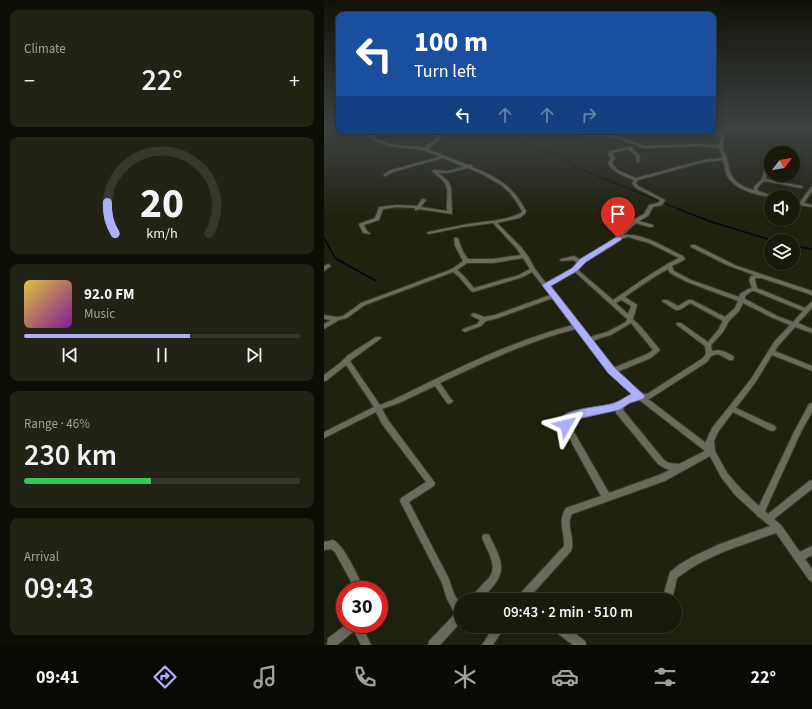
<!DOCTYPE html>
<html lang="en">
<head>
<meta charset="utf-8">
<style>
  body { margin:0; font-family:"Source Sans 3",sans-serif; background:#222215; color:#f1f3f6; height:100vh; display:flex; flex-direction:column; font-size:15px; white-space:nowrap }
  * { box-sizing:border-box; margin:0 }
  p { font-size:13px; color:#9fa09d }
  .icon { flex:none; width:22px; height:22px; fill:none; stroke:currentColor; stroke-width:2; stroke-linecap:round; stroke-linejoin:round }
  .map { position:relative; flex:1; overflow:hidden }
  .panel { display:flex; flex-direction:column; gap:10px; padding:10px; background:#0e0e07; width:324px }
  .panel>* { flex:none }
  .hud { position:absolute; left:12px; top:12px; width:380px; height:122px; border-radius:8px; box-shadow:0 2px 10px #0003,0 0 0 1px #37382d; background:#1a4fa0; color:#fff; overflow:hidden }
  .needle { width:26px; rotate:59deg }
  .buttons { position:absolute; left:440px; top:146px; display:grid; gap:8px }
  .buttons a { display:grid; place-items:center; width:36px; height:36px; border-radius:50%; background:#19190c; box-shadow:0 2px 10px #0003,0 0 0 1px #37382d; font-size:20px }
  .speed { position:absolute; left:12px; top:581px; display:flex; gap:8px; font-size:20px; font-weight:700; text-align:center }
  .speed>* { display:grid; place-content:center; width:52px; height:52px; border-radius:50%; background:#19190c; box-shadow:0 2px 10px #0003,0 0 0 1px #37382d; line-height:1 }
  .speed .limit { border:6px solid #d22; background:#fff; color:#111 }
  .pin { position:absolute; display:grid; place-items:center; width:34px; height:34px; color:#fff; margin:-41px -17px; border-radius:50% 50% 50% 0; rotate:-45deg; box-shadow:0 0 4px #0007 }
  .pin .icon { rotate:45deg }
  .me { position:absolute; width:44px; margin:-22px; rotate:53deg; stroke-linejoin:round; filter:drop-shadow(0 0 3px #0008) }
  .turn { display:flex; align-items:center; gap:14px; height:84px; padding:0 12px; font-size:18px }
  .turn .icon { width:52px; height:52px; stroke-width:2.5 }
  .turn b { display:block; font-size:28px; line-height:34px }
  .lanes { display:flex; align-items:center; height:38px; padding:0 12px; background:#0003; justify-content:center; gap:20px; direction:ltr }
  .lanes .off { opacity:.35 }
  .big { font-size:30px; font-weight:600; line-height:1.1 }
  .panel .card { flex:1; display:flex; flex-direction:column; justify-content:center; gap:6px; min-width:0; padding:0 14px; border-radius:8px; background:#222215 }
  .panel .dial { align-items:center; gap:0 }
  .dial svg { height:104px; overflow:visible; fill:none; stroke:#37382d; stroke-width:7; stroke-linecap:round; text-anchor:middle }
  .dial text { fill:#f1f3f6; stroke:none }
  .song { display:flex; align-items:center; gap:12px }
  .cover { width:48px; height:48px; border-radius:6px; background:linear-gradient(135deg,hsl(50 70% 55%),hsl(290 70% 35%)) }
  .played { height:4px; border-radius:2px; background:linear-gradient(90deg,#adaffb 60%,#37382d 60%) }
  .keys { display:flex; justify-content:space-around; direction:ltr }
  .heat { display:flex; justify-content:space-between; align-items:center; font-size:22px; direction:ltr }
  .charge { height:6px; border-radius:3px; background:linear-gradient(90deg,#34c759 46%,#37382d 0) }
  .trip { position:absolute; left:130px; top:593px; width:228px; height:40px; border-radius:20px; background:#19190c; box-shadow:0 2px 10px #0003,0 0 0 1px #37382d; font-weight:600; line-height:40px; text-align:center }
  .tab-bar { display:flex; height:64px; justify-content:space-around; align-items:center; background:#0a0a05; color:#9fa09d }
  .tab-bar .icon { width:28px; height:28px }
  .tab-bar .current { color:#adaffb }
  .tab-bar b { font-size:18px; color:#f1f3f6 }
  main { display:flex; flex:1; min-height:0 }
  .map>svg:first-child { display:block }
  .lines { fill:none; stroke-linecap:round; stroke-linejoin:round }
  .stream-far1 { stroke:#050417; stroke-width:1 }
  .stream { stroke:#050417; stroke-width:1.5 }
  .minor-casing { stroke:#3c3c2c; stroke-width:2 }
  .minor { fill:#6a6a5d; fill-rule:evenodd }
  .route { fill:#adaffb; stroke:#7072a3 }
</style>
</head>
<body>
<main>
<section class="panel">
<div class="card"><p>Climate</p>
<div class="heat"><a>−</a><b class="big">22°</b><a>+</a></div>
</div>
<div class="card dial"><svg viewBox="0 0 100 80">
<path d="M14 69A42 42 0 1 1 86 69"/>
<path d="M14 69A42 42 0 0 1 8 45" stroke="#adaffb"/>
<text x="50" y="56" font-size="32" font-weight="700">20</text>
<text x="50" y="72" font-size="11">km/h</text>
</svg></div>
<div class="card">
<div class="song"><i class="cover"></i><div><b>92.0 FM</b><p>Music</p></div></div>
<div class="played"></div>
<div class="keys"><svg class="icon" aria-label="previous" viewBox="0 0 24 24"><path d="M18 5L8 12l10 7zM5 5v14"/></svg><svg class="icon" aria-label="pause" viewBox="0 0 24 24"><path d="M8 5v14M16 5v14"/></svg><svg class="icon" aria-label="next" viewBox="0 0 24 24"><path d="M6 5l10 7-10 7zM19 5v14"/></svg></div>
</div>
<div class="card"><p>Range · 46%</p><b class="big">230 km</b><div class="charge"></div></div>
<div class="card"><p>Arrival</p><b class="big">09:43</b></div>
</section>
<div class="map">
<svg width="488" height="645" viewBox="0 0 488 645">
  <rect width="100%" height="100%" fill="#212110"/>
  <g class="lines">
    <!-- stream-far1 -->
    <path class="stream-far1" d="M174 131 232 155 254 168 357 210
      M54 138 94 131
      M0 149 45 140"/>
    <!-- stream -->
    <path class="stream" d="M354 209 385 221 450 241
      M0 238 11 258 52 281
      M469 246 488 249"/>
    <defs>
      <path id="minor" d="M389 127 401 137C397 149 398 147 403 158 404 163 405 169 407 174 411 183 421 188 430 190V187L438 179 441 166H447V168H444L442 179 477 186 479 187 477 188 440 181 433 188 434 191 453 197C437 197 412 191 403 176 401 171 401 165 399 160L380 162 314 180 312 183 314 186 341 200 338 205 329 207 324 216 315 221 329 225V227H325L312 223 299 235C317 232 343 248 359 256L361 259 360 260 348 266 350 271 367 280 415 297 416 294 424 289 428 288 425 280 427 276 430 275 403 265 367 247V245H371L413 266 488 291V295L437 278H431V280L433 288 481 308 486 303 488 302V308L474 323 488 329V333L471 327 454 346 451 351 488 366V371L448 355 431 383 412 408 451 426 452 428 451 430 448 431 445 430 409 412 394 432 390 441 391 451 403 473 417 489 435 506 470 432 485 404 488 403V412L477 432 441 511 444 514 485 481 488 480V489L450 519 457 525 476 552 488 546V555L481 559 488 569V582L485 580 452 533C418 545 382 555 353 578L348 600H338L346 572 356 564 368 557 396 544 446 526 435 517 433 516 432 514 411 495 397 477 386 456 341 481 248 514C241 525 252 539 247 551L203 600H191L193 597 240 546C241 532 233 522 242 508L277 496 238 425C238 419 239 415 246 413L294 403 300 398 309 394 286 373 252 329C204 341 161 362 116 383L127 399 129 401 127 403 125 404 123 403 111 386 75 403 58 409 64 420 111 483 110 486 85 502 125 579 130 594 137 605V622L116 645H104L105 641 131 614 123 599 118 583 76 501 77 498 102 482 58 424 52 412 0 438V432L50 407 22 365 2 381H0V375L16 363 24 355 52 337H56L57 338 56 339 26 361 56 405 71 399C128 371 187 341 249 325L229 298 174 318 162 321 157 326 141 332 139 331 138 330 139 329 153 324 156 320 148 316 147 315 148 314 150 313 160 317 171 315 226 295 208 272 199 277 149 292 147 291 135 277 129 272 41 305 23 318 15 320 0 329V324L7 320 0 319V315L13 317 19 316 37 303 128 269 139 261 131 246 130 238H134C137 247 138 251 144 259H169L197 255 193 249 169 223 139 227 105 234 103 233 105 232C118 229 132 226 145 224 162 221 181 221 197 213L198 211 192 201 185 192 177 185 156 173 144 168 123 173H114L124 181 127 187 128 214 95 209 93 210H91V208L73 207 59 209 55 220 40 225 43 231 46 233V234L39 233 35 224 51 218 55 207 73 205 93 206 98 199H100L102 200 97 207 123 211C122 202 126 190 120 182 117 178 112 175 108 171L110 170 123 171 140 167 119 158 69 172 62 176H60V174L67 170 116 157C108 153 101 150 92 149 76 147 60 148 46 137L49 131H53L50 137C66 148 82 145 100 148L113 138 110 135 113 131H117L114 135 117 138 116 139 103 149 144 165H148V167C173 177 189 186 202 211L201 214 195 218 173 223 197 247 204 256 211 269 222 283 249 269 254 263 249 260 237 261 236 260 237 259 250 256 257 260 287 242 309 220 320 214 325 205 334 203 336 200 312 188 308 183 310 180C300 176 289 173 284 163L287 158 284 155 286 151 305 147H309L310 148 308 149 316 156 315 162H313L312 156 304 149 289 153 288 155 291 158 288 163 290 166 295 171 312 178 380 160 399 158 395 148 379 146 320 148 293 138 230 132 228 131H241L294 136 320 146 379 144 395 146 397 137 389 130ZM304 237 325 243 355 258 343 264 342 265C324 275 307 288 289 300L254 270 261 262 291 244 296 239ZM199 258 206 269 195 275 150 288 139 275 133 270 143 263H169ZM344 269 346 273 363 282 414 301 411 308 401 317 368 300H364L354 306 343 300H339L338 301 339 302C354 311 351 314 366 303L399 321 394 330 384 342 357 323H353L352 324 353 325 381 346 382 354 379 358 323 394 317 393 293 372 327 358 336 350 318 328 309 319 313 305 312 304 301 297C315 287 329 277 344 269ZM251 272 303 319 302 322 283 332 269 336 266 338 225 286ZM428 291H430L479 311 469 322 453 316 421 299V296ZM297 300 307 306 304 314 292 303ZM419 303 449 318 466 325 450 342 427 379 388 428 382 441V443L324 399 327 398 383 362 387 356 394 354 405 360H409L410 358 409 356C401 352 398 349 388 351L387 345 399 332 405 321 415 311ZM307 323 329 350 323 354 289 368 269 342 273 339 287 335ZM314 399 381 451 355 464 345 463 340 460 299 410C300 403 307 400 314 399ZM292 409V413L334 464 340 468 346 470 335 475 285 493 246 425V420L248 418Z
        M487 187H488V191L480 203 488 205V207L475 205V204L469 202V200L476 202Z
        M4 264 7 266 0 271V266Z
        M162 534 165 535C182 568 183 572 157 600H146C149 594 154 590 158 585 162 581 167 577 168 572 171 561 162 548 158 538L159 535Z
        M9 540C19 544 32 572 37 583L39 586 37 589H31L11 552 7 549 0 550V542Z
        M23 624H37L47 645H37L30 631 13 645H3L4 638Z
        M170 626H181L169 645H158Z
        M228 626H241L261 641 262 645H249L229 630Z"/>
    </defs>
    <!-- minor casing -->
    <use href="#minor" class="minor-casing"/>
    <!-- minor -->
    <use href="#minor" class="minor"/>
  </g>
  <!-- sky -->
  <linearGradient id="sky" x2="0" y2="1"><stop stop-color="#121209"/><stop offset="0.59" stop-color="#3d4342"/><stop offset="1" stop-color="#3d4342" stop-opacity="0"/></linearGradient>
  <rect width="488" height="217" fill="url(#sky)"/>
  <!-- route -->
  <path class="route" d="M294 236 298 238 297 240 262 262 253 271 227 286 291 368 321 396 319 399 306 403 295 410 249 420 246 428 242 429 238 428 236 419C242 408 278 407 290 403 296 401 301 397 307 394L284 373 218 285 248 268 256 259Z"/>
</svg>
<div class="buttons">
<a><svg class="needle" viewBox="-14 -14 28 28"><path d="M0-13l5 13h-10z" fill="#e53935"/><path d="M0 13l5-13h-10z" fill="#9fa09d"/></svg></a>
<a><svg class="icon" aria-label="sound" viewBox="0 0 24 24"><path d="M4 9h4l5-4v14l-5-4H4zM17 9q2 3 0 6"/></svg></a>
<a><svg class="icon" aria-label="layers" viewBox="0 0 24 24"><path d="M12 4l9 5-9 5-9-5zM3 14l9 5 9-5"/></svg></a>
</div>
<div class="speed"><div class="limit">30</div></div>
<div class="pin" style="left:294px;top:238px;background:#d93025"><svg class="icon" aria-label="arrive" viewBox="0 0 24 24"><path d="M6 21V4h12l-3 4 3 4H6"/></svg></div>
<svg class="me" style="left:242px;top:425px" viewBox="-20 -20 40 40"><path d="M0-17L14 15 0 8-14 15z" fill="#adaffb" stroke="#fff" stroke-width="4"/></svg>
<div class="trip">09:43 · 2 min · 510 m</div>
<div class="hud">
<div class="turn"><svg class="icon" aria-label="left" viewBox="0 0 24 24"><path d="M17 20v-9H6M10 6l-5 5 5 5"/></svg><div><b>100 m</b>Turn left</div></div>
<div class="lanes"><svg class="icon" aria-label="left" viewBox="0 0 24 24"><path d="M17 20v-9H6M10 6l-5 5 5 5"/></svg><svg class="icon off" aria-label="ahead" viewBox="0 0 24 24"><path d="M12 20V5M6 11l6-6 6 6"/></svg><svg class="icon off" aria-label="ahead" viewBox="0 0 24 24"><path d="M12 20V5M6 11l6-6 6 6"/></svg><svg class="icon off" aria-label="right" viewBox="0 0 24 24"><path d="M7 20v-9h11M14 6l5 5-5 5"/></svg></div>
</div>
</div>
</main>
<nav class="tab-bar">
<b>09:41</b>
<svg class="icon current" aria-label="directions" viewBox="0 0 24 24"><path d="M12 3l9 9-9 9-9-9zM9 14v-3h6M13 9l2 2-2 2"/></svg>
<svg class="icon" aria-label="music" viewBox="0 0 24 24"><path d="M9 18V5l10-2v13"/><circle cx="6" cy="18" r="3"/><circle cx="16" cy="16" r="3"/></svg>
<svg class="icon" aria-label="phone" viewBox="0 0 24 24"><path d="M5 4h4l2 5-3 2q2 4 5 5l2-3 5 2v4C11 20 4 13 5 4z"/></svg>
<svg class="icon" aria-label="climate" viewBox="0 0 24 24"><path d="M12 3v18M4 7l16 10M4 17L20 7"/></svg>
<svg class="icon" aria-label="car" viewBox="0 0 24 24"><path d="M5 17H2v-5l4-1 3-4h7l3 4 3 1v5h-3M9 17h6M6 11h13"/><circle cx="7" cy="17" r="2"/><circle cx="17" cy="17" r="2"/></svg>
<svg class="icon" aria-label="filters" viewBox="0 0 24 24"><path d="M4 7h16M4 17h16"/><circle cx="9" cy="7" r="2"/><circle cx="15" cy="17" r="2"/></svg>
<b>22°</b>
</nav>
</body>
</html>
